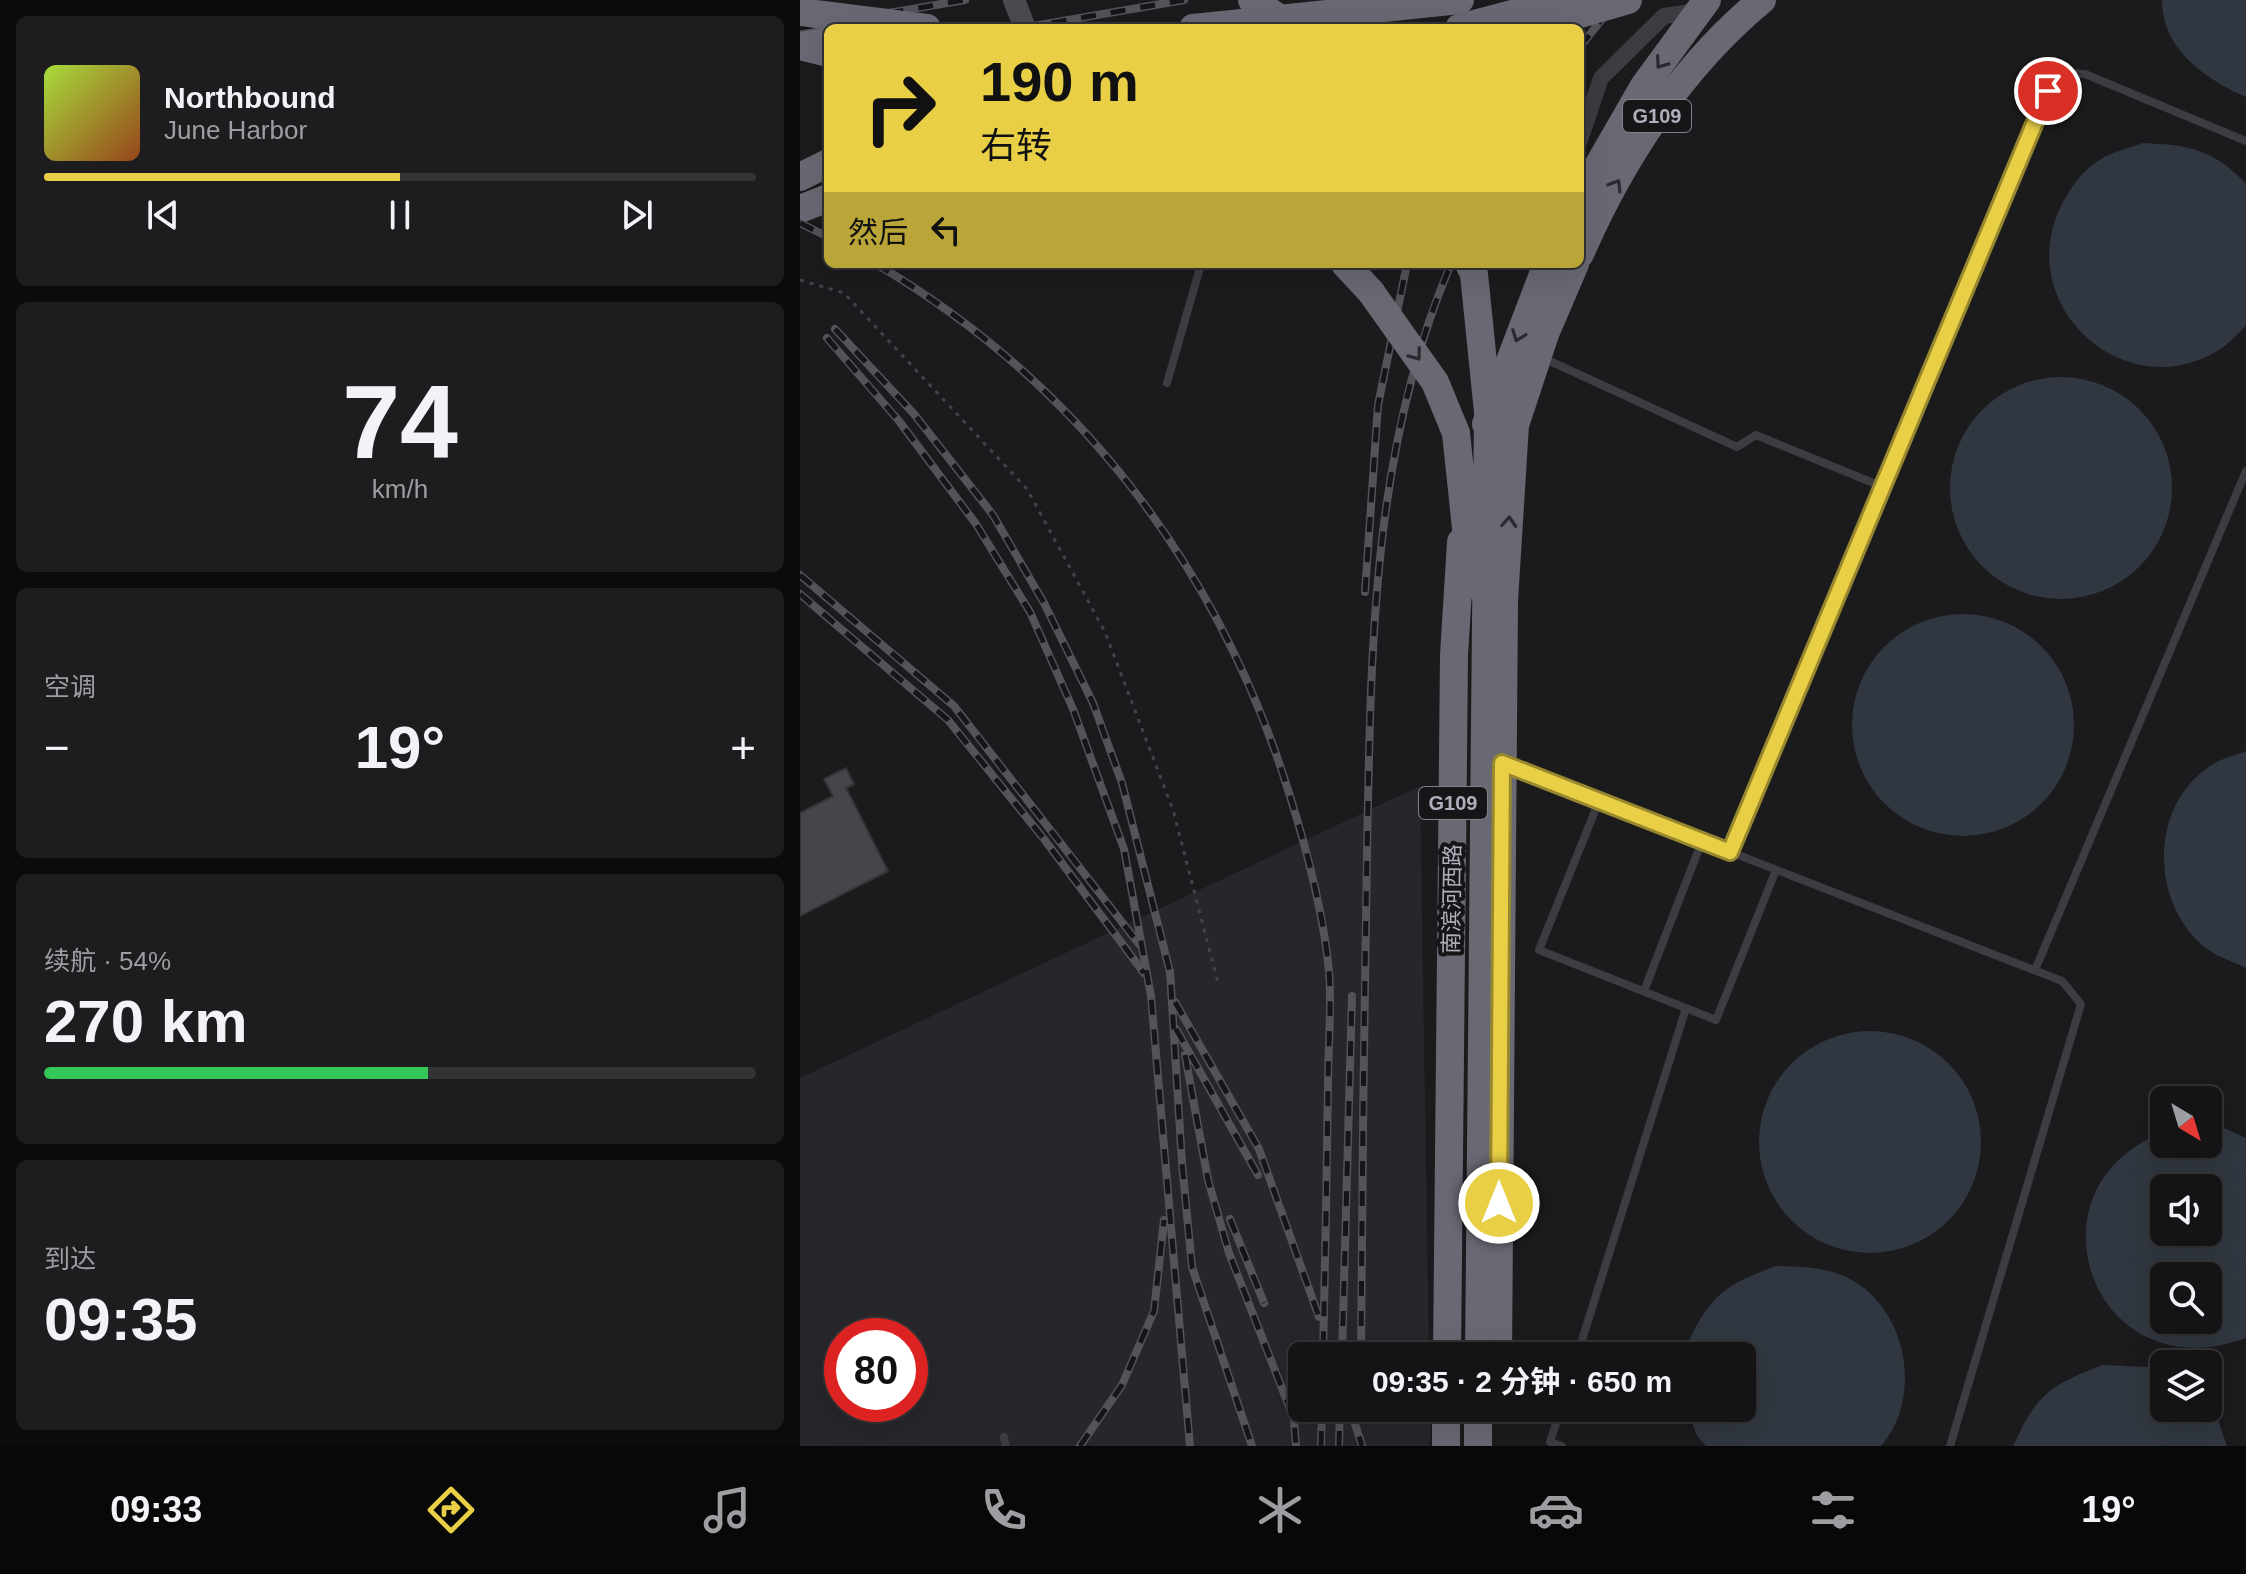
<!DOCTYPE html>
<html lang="zh">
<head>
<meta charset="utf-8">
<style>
  body { margin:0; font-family:Helvetica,"Noto Sans SC",sans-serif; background:#1d1d1f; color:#f1f3f6; height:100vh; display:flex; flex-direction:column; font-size:30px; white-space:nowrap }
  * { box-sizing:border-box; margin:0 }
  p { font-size:26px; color:#9d9ea1 }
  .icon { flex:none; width:44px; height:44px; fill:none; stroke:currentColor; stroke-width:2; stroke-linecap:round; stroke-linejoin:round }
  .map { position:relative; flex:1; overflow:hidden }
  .panel { display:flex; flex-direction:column; gap:16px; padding:16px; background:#0b0b0c; width:800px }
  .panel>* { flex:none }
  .banner { position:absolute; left:24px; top:24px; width:760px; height:244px; border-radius:12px; box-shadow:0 8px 32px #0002,0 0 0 2px #333335; background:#e9cf46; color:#111; overflow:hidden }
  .needle { width:52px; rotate:142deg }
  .fabs { position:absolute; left:1350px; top:1086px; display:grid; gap:16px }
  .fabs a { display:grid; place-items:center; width:72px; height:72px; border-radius:12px; background:#141416; box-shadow:0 8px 32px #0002,0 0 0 2px #333335; font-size:40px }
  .speed { position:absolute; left:24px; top:1318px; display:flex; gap:16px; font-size:40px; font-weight:700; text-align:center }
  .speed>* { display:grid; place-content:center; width:104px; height:104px; border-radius:50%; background:#141416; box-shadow:0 8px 32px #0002,0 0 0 2px #333335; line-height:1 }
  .speed .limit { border:12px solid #d22; background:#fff; color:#111 }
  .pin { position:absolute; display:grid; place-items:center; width:68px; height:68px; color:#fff; margin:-34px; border:4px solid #fff; border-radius:50%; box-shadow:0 2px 8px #0007 }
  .me { position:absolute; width:88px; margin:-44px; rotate:0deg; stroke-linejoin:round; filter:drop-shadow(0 0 6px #0008) }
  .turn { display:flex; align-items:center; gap:28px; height:168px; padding:0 24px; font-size:36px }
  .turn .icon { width:104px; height:104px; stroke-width:2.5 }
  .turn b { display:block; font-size:56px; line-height:68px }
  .then { display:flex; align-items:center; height:76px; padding:0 24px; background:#0003; gap:16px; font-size:30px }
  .big { font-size:60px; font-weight:700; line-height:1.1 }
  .panel .widget { flex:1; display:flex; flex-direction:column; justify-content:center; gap:12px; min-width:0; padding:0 28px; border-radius:12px; background:#1d1d1f }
  .panel .dial { align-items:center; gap:0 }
  .dial b { font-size:104px; line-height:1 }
  .song { display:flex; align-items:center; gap:24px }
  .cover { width:96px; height:96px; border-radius:12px; background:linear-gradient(135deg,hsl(80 70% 55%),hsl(20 70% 35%)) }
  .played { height:8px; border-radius:4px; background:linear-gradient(90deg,#e9cf46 50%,#333335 50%) }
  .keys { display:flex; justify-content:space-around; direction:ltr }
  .heat { display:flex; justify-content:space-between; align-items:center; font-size:44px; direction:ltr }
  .charge { height:12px; border-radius:6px; background:linear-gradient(90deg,#34c759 54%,#333335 0) }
  .trip { position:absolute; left:488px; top:1342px; width:468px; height:80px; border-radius:12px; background:#141416; box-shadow:0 8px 32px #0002,0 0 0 2px #333335; font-weight:700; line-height:80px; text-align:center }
  .tabs { display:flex; height:128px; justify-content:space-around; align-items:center; background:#080809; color:#9d9ea1 }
  .tabs .icon { width:56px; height:56px }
  .tabs .on { color:#e9cf46 }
  .tabs b { font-size:36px; color:#f1f3f6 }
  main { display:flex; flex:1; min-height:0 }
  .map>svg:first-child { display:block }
  .built { fill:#27262a; fill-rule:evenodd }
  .water { fill:#313740; fill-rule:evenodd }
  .building { fill:#45454a; stroke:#353538; stroke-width:2 }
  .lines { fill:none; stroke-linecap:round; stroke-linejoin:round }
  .path { stroke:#424248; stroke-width:3; stroke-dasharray:4 6; stroke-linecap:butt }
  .lane { stroke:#3c3c41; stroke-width:8 }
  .street { stroke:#3c3c41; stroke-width:16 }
  .secondary { stroke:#4a4a51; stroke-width:22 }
  .highway { stroke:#686972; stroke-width:28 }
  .rail-casing { stroke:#53535a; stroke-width:8 }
  .rail { stroke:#161518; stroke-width:5; stroke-dasharray:15; stroke-linecap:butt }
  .highway-bridge { stroke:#686972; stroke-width:28 }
  .oneway { stroke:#2a2a2e }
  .route-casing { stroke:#97872e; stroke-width:20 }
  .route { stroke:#e9cf46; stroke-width:14 }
  .labels { text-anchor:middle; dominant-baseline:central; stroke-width:8; stroke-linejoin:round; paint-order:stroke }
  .shield { fill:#161518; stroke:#80828a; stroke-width:2 }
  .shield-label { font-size:20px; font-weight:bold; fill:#aeb0bb }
  .street-label { font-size:22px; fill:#aeb0bb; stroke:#161518 }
</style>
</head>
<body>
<main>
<section class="panel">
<div class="widget">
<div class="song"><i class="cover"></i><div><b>Northbound</b><p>June Harbor</p></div></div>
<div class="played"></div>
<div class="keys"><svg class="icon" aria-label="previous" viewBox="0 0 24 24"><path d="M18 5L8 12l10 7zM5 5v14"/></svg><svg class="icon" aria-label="pause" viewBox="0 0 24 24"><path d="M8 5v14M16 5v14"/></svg><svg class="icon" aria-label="next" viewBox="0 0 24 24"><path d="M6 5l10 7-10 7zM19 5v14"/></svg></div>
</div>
<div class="widget dial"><b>74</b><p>km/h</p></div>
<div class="widget"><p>空调</p>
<div class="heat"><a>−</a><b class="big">19°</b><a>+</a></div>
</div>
<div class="widget"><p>续航 · 54%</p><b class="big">270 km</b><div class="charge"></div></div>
<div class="widget"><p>到达</p><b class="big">09:35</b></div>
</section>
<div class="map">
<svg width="1446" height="1446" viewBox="0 0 1446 1446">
  <rect width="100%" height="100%" fill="#1b1a1d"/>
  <!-- built -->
  <path class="built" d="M620 786 629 1356H502V1408H630V1446H0V1078ZM42 1336H110V1404H42Z"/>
  <!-- water -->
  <path class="water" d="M1362 0H1446V97C1406 79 1362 50 1362 0Z
    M1343 143C1389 145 1414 149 1446 184V326C1438 333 1429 344 1419 350 1325 408 1214 306 1260 208 1269 189 1284 168 1303 158 1315 151 1330 148 1343 143Z
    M1150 488a111 111 0 1 1 222 0a111 111 0 1 1-222 0Z
    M1052 725a111 111 0 1 1 222 0a111 111 0 1 1-222 0Z
    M1446 751V968C1434 962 1418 957 1407 949 1348 904 1348 799 1417 762 1426 757 1437 755 1446 751Z
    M959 1142a111 111 0 1 1 222 0a111 111 0 1 1-222 0Z
    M1408 1128H1424L1446 1138V1338C1291 1395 1220 1186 1364 1132V1144H1408ZM1408 1188V1232H1364V1188ZM1408 1276V1320H1364V1276Z
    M976 1266C1006 1267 1034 1267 1060 1285 1109 1320 1121 1400 1081 1446H906L897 1436 887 1408H942V1356H884V1351C909 1297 921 1286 976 1266Z
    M1303 1365 1347 1367 1364 1374V1408H1408L1417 1417 1427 1446H1213C1236 1395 1251 1384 1303 1365Z"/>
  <!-- building -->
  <path class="building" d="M46 768 54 784 46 788 88 871 0 916V813L33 796 24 779Z"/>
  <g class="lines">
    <!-- path -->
    <path class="path" d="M0 280 44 293 227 489 305 632 373 810 418 983"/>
    <!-- lane -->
    <path class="lane" d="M741 357 937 447 956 435 1083 487
      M367 383 401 264
      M707 765 1262 981 1281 1004 1150 1446
      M799 801 739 950 916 1020 976 870
      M930 852 1254 83 1274 73 1285 74 1446 141
      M1235 970 1446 471
      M844 991 902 841
      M777 1356 886 1008
      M761 1408 750 1442 762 1446
      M204 1437 206 1446"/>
    <!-- street -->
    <path class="street" d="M780 140 801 78 864 16 898 11"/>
    <!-- secondary -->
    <path class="secondary" d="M214 0 225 28"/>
    <!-- highway -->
    <path class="highway" d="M0 28 28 32
      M393 28 660 0
      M0 177 28 163
      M780 197 844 86 907 0
      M0 209 28 198
      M780 254C821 159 882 66 962 0
      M545 264 571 292
      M686 424 747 264
      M647 1356 654 655 661 542
      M698 1356 704 601 715 425 745 334 775 264
      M646 1446V1408
      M678 1446V1408"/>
    <defs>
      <path id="rail" d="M0 28 165 0
        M222 28 384 0
        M713 28 731 0
        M780 47 817 0
        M0 52 28 49
        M0 223 28 237
        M76 264C280 384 419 568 489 793 507 850 523 911 529 971 532 1008 528 1048 528 1085 527 1175 525 1266 523 1356
        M35 329 114 414 193 515 244 603 293 703 322 783 370 972 382 1163 392 1267 452 1446
        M27 338 99 421 176 524 230 612 273 709 324 849 351 996 390 1446
        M0 575 154 706 339 944
        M565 592 578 405 607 264
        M0 594 148 720 244 839 344 973
        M375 1002 459 1149 519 1317
        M376 1029 458 1175
        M385 1055 408 1180 429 1253 494 1419 496 1446
        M430 1219 464 1303
        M542 1356 552 996
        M561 1356C562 1188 564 1021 567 853 571 653 571 451 651 264
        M550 1408 562 1446
        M280 1446 322 1385 354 1311 364 1220
        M521 1446 522 1408
        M539 1446 540 1408"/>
    </defs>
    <!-- rail casing -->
    <use href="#rail" class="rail-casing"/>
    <!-- rail -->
    <use href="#rail" class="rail"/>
    <!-- highway-bridge -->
    <path class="highway-bridge" d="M452 0 494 28
      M0 12 127 28
      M742 25 828 0
      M659 28 765 0
      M0 46 28 53
      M669 264 674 274 688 412 679 1356
      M571 292 635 382 656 433 672 585"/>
  </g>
  <!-- one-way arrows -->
  <defs><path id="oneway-chevron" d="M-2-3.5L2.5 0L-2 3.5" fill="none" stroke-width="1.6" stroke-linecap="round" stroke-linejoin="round" transform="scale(2)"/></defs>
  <g class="oneway">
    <use href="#oneway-chevron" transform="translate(861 63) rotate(126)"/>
    <use href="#oneway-chevron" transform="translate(816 185) rotate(-59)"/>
    <use href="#oneway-chevron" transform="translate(718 336) rotate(110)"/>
    <use href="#oneway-chevron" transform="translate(616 355) rotate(54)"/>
    <use href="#oneway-chevron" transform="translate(709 522) rotate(-86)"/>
  </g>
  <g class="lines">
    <defs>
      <path id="route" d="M699 1203 702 763 930 852 1248 91"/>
    </defs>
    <!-- route casing -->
    <use href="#route" class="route-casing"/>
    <!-- route -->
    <use href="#route" class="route"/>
  </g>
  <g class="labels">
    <!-- shield labels -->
    <g class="shield">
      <rect x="823" y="100" width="68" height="32" rx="6"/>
      <rect x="619" y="787" width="68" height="32" rx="6"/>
    </g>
    <g class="shield-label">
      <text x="857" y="116">G109</text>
      <text x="653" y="803">G109</text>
    </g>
    <!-- street labels -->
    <g class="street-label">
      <text transform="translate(652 899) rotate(-89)">南滨河西路</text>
    </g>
  </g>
</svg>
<div class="fabs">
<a><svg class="needle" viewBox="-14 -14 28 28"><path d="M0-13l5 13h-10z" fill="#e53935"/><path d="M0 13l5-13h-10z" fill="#9d9ea1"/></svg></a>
<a><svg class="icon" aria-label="sound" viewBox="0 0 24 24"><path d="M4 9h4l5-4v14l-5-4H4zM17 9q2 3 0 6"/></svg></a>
<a><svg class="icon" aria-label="search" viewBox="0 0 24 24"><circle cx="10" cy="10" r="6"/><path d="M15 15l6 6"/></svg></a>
<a><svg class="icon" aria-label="layers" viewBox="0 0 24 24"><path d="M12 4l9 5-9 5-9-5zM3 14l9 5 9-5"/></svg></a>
</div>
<div class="speed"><div class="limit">80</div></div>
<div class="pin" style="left:1248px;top:91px;background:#d93025"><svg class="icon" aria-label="arrive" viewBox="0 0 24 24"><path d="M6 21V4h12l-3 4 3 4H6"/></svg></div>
<svg class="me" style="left:699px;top:1203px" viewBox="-20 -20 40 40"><circle r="17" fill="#e9cf46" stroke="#fff" stroke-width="3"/><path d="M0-11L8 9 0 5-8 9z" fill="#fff"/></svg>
<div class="trip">09:35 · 2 分钟 · 650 m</div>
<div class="banner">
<div class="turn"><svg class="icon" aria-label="right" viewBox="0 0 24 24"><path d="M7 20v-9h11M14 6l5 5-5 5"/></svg><div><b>190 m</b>右转</div></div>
<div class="then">然后<svg class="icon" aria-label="left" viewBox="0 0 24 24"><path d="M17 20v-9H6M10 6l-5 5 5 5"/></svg></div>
</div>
</div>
</main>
<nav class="tabs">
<b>09:33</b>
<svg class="icon on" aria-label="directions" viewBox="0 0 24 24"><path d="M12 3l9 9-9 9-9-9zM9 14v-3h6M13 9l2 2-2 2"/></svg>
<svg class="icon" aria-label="music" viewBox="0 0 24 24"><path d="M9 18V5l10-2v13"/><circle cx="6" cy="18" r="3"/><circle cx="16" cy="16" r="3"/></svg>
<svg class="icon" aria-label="phone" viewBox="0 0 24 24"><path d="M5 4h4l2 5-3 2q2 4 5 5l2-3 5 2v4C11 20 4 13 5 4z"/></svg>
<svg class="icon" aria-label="climate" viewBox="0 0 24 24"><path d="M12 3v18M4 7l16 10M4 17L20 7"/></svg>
<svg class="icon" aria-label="car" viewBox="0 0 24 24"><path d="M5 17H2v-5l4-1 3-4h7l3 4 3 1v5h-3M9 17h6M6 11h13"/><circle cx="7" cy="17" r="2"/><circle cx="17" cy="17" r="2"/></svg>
<svg class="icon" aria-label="filters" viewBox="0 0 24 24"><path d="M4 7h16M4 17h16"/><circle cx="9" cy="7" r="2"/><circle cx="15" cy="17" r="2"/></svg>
<b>19°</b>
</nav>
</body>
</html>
